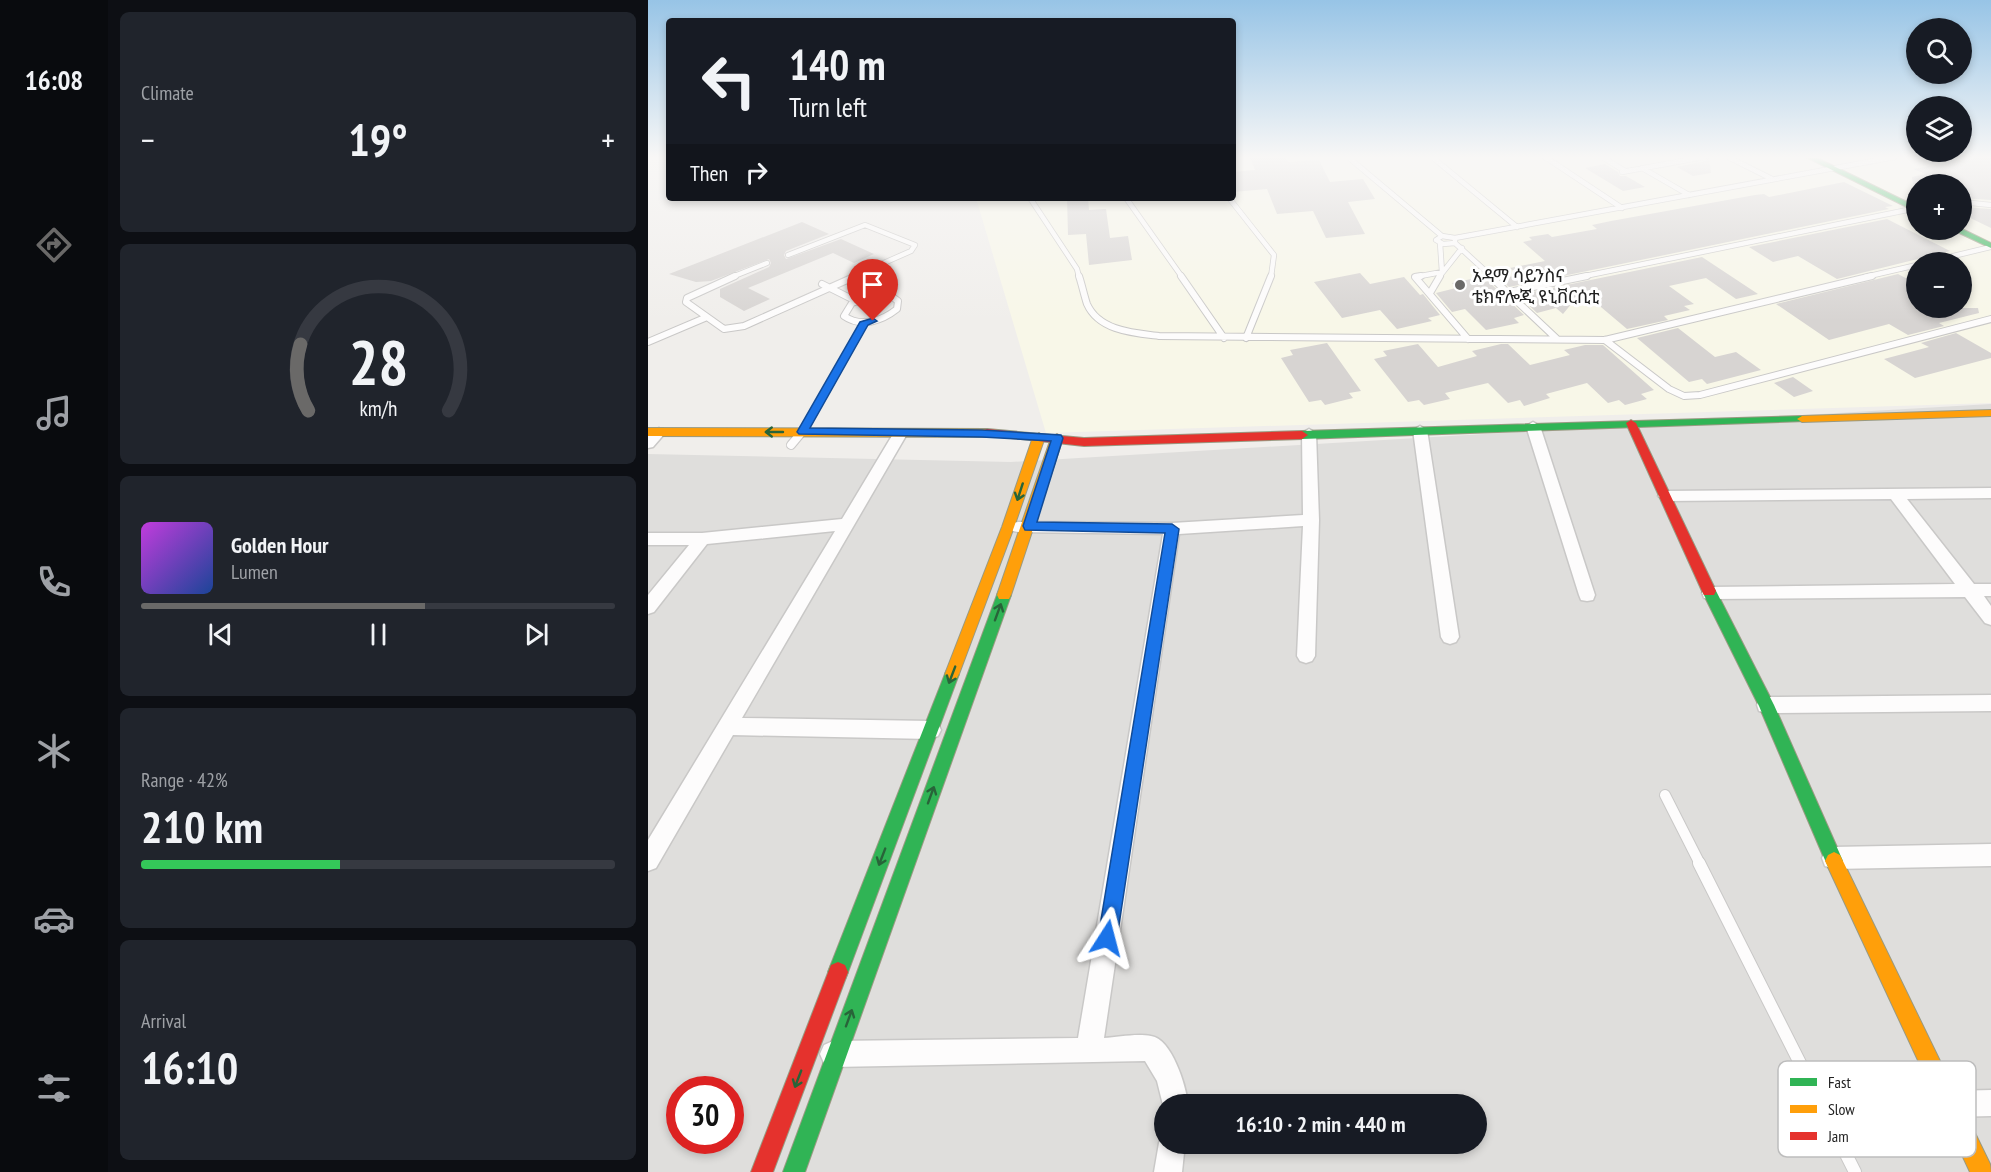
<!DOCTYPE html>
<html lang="en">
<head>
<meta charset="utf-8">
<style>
  body { margin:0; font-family:"PT Sans Narrow","Noto Sans Ethiopic",sans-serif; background:#20242c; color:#f1f3f6; height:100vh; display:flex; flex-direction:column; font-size:22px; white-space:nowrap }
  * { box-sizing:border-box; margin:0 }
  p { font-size:20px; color:#9ea1a6 }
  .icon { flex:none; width:33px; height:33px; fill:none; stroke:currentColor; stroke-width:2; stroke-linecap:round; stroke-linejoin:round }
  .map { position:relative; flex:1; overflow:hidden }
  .panel { display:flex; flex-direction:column; gap:12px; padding:12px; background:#0d0f14; width:540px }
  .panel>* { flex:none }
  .top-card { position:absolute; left:18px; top:18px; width:570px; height:183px; border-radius:6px; box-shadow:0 3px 9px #0003; background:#171b24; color:#f1f3f6; overflow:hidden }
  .buttons { position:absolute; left:1258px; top:18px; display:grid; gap:12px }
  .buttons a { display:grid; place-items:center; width:66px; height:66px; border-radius:50%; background:#171b24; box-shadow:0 3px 9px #0003; font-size:30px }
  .speed { position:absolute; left:18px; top:1076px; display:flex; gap:12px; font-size:30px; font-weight:700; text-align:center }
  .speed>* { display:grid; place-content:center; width:78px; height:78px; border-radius:50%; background:#171b24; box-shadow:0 3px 9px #0003; line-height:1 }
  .speed .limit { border:9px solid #d22; background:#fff; color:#111 }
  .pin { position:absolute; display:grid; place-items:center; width:51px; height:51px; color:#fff; margin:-62px -26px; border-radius:50% 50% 50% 0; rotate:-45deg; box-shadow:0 0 6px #0007 }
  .pin .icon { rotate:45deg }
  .me { position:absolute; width:66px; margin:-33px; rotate:9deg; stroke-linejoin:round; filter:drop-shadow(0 0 4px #0008) }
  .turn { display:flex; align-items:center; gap:21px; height:126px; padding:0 24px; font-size:27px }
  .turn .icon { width:78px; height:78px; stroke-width:2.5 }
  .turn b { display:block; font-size:42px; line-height:51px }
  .then { display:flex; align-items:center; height:57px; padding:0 24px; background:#0003; gap:12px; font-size:22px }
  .big { font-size:45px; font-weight:800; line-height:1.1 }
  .panel .widget { flex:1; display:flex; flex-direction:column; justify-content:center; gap:9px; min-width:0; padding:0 21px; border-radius:9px; background:#20242c }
  .panel .dial { align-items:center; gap:0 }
  .dial svg { height:156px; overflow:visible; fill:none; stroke:#363941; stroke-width:7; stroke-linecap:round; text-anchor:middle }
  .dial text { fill:#f1f3f6; stroke:none }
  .song { display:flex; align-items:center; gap:18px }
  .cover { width:72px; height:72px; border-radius:9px; background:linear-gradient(135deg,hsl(290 70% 55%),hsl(220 70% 35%)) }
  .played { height:6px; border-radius:3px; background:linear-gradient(90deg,#6a6968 60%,#363941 60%) }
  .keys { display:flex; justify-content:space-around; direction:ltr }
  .heat { display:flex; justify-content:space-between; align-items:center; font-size:33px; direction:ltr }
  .charge { height:9px; border-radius:4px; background:linear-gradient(90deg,#34c759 42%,#363941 0) }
  .trip { position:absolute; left:506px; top:1094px; width:333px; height:60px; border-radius:30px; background:#171b24; box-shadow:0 3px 9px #0003; font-weight:800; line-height:60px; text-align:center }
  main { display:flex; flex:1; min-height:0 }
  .tabs { display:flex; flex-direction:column; width:108px; justify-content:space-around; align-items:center; background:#090b0e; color:#9ea1a6 }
  .tabs .icon { width:42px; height:42px }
  .tabs .active { color:#6a6968 }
  .tabs b { font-size:27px; color:#f1f3f6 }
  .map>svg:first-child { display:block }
  .residential { fill:#dfdedc; fill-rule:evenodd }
  .education { fill:#f8f7e8; fill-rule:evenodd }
  .building { fill:#d7d4d2 }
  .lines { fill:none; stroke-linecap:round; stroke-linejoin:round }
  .lane-far4-casing { stroke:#c9c8c7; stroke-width:6 }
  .lane-far3-casing { stroke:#c9c8c7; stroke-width:8 }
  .lane-far2-casing { stroke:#c9c8c7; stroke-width:10 }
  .lane-far1-casing { stroke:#c9c8c7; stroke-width:12 }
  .lane-casing { stroke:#c9c8c7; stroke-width:14 }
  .street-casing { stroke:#c9c8c7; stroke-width:3 }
  .fast-casing { stroke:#999a82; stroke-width:2 }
  .slow-casing { stroke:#999a82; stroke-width:2 }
  .jam-casing { stroke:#999a82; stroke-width:2 }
  .lane-far4 { stroke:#fdfcfc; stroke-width:4.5 }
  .lane-far3 { stroke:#fdfcfc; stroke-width:6 }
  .lane-far2 { stroke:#fdfcfc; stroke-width:8 }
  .lane-far1 { stroke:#fdfcfc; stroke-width:10 }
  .lane { stroke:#fdfcfc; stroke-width:12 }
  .street { fill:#fdfcfc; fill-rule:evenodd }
  .fast { fill:#30b455; fill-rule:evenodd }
  .slow { fill:#ff9f0a; fill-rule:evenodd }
  .jam { fill:#e5322d; fill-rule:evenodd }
  .oneway { stroke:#286439 }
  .route { fill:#1a73e8; stroke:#114b97; stroke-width:1.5 }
  .poi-dot { fill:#6a6968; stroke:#fff; stroke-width:2 }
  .labels { text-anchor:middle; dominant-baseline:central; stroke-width:6; stroke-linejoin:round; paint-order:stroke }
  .far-poi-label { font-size:18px; fill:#222; stroke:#fff; text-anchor:start }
  .key { fill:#fff; stroke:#bdbdbd; stroke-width:1.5 }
  .key-label { font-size:16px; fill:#222 }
</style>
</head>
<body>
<main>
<nav class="tabs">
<b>16:08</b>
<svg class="icon active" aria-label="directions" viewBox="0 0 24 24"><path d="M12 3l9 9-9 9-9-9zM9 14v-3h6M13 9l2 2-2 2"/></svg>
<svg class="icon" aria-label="music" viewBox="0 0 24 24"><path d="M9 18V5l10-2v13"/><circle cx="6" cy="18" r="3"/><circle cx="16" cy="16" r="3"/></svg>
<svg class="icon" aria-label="phone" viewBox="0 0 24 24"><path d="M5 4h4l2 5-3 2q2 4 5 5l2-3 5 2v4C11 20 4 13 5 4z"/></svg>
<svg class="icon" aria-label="climate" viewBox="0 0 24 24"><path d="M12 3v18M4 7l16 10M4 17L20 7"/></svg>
<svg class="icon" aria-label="car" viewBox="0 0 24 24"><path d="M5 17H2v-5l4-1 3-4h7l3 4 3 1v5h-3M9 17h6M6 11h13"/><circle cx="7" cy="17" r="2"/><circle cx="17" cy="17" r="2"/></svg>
<svg class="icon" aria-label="filters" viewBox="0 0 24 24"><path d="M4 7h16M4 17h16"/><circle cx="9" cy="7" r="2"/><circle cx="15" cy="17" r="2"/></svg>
</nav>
<section class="panel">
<div class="widget"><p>Climate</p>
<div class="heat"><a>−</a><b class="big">19°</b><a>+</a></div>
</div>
<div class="widget dial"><svg viewBox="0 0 100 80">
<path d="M14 69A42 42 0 1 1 86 69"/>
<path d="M14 69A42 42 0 0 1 10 35" stroke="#6a6968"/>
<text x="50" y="56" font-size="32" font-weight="700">28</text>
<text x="50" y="72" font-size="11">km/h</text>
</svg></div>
<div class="widget">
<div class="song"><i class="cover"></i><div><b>Golden Hour</b><p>Lumen</p></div></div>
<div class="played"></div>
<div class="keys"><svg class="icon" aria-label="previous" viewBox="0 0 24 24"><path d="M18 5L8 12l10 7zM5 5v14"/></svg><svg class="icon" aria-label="pause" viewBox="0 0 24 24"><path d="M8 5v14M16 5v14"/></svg><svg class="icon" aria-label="next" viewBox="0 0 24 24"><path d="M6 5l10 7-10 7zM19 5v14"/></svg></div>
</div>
<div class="widget"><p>Range · 42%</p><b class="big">210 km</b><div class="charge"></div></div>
<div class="widget"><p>Arrival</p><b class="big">16:10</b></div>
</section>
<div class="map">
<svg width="1343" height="1172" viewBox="0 0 1343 1172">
  <rect width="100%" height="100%" fill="#f0eeeb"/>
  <!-- residential -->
  <path class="residential" d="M1343 404V1172H0V454L363 462ZM32 1089H82V1140H32ZM516 1104H828V1143H516Z"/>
  <!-- education -->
  <path class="education" d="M585 157H1343V403L398 433 328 198H585ZM1269 184H1314V230H1269ZM1269 262H1314V308H1269Z"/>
  <!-- building -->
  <path class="building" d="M602 157H637L640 162 671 160 682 182 715 179 727 199 700 202 717 234 678 238 665 211 629 214 619 189 585 192V172L607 170Z
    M1061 157 1063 173 1045 176 1029 167 1057 161Z
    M1334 157H1343V200L1314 198V184H1265L1264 177 1278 174 1265 169Z
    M957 164 970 172 972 176H978L997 187 975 191 937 168Z
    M1196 182 1245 206 1237 207 1241 209 861 287 852 279 870 275 862 268 897 261 875 242 884 240 881 237 900 234 904 237 949 229 944 225 963 221 1107 195 1116 194 1121 197Z
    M419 198H440L441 210 458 209 462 238 480 236 484 260 441 265 438 234 420 235Z
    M1314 207 1343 209V228L1314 214Z
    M1239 219 1302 251 1189 279 1150 256 1125 262 1101 247Z
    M154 222 181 234 138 251 136 255 138 259 193 239 226 254 206 263 185 253 100 288 122 299 96 311 72 297V289L121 267 123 263 121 259 63 281 48 282 21 274Z
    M1054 257 1110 294 1088 299 1058 278 1021 286 1046 304 1036 306 1042 310 1016 316 1020 320 979 329 934 291 915 314 908 308 889 313 870 295Z
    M712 273 722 284 756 277 772 295 775 294 792 315 780 318 784 321 749 329 732 310 694 318 666 282Z
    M1250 274 1269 284V308H1330L1331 313 1291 323 1296 326 1260 335 1241 324 1181 340 1128 304Z
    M828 278 832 283 840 281 876 315 866 318 871 323 838 330 817 309 804 312 788 293 808 288 804 283Z
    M1030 328 1067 357 1088 352 1113 370 1059 384 1054 379 1041 382 989 338Z
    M1308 333 1343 353V358L1267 378 1236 359 1281 347 1273 343Z
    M679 343 713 391 701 393 705 398 677 405 673 400 661 402 633 358 645 355 642 350Z
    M770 344 790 367 829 356 824 351 853 344H860L882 365 922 355 916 350 937 345H955L1006 390 993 394 999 399 977 405 971 400 960 403 939 383 898 394 902 398 876 406 872 400 860 403 840 383 797 393 802 399 776 405 771 400 760 402 726 359 739 356 735 351Z
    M1145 377 1165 391 1146 397 1126 383Z"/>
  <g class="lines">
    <defs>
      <path id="lane-far4" d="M700 157 794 236
        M784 157 869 227
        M897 157 974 208
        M954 157 977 171
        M1080 157 1124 179
        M994 168 1041 195
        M974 172 1056 157
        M382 198 429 269 431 277
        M478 198 534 277
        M581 198 626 255 623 277
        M1314 202 1343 205
        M794 236 807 238V243L795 244 788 240Z
        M807 238 1247 157
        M807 243 844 277
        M140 255 217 225 267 245 263 251 204 277
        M1280 262 1343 247
        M84 277 119 263
        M767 277 794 272 792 243
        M791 277 814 248
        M932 277 1269 208
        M1217 277 1269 265"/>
      <path id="lane-far3" d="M87 276 39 298 38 302 76 329 96 326 208 276
        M431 276C434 285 436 295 439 304 451 331 486 333 511 336L957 340 1224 276
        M533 276 576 338
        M773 276 767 277 820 339
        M842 276 909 339
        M174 284 208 301
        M861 292 939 276
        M782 293 792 276
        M230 295 243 296 250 301 249 309C234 321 213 328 196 316L204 303Z
        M598 338 623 276
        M957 340 1021 389 1036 396 1052 395 1343 319
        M0 342 59 317
        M157 429 217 322"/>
      <path id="lane-far2" d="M143 445 158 427"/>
      <path id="lane-far1" d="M1017 795 1052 864"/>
      <path id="lane" d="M1051 863 1207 1172"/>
      <path id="street" d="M885 422 892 426 947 595 945 600 939 601 933 600 931 595 878 426Z
        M772 426 779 430 811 637 808 642 802 644 796 642 793 637 765 430Z
        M11 428 18 432 5 447 0 448V436Z
        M661 429 668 433 671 520 667 656 664 661 658 663 652 661 649 656 655 526 531 534 456 1038C470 1037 489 1033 503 1036 524 1039 538 1086 540 1104H516V1109L509 1081 497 1061 185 1067 176 1063 172 1054 176 1045 185 1041 430 1038 515 534 370 532 365 531 362 527 365 523 370 522 524 523 655 515 654 433Z
        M252 430 259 434 94 718 283 721 290 724 293 730 290 736 283 739 85 735 8 868 0 871V840L187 531 59 544 6 612 0 614V595L41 545H0V533H54L194 519 245 434Z
        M1343 488V498L1259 499 1326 584H1343V596H1336L1343 606V625L1337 623 1317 597 1062 599 1056 598 1054 593 1056 588 1062 587 1307 584 1243 499 1017 501 1010 496 1017 491Z
        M1343 695V711L1118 713 1111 711 1109 705 1111 699 1118 697Z
        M1343 844V866L1185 869 1177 866 1174 858 1177 850 1185 847Z
        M1343 1090V1116L1303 1117 1294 1113 1290 1104 1294 1095 1303 1091Z
        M514 1133 516 1143H537L534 1172H506L511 1143Z"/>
      <path id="fast" d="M1158 157H1167L1269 207V212Z
        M1314 229 1343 243V248L1305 230Z
        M1154 416 1159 419 1158 421 654 439 648 435 654 431Z
        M1061 586 1066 587 1126 705 1195 861 1192 867 1186 870 1180 867 1111 706 1054 591 1056 587Z
        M356 590 361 591 363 595 157 1172H135L349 595 351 591Z
        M304 668 309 670 311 674 200 972 197 979 190 982 183 979 180 972 297 674 299 670Z"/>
      <path id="slow" d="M1343 410V416L1154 422 1149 419 1154 416Z
        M0 428 339 429 345 433 339 437 0 436Z
        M391 433 397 437 366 527 311 674 309 678 304 680 299 678 297 674 354 527 385 437Z
        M409 434 415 438 363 595 361 599H351L349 595 403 438Z
        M1186 852 1192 855 1342 1164 1343 1172H1322L1180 867 1177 861 1180 855Z"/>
      <path id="jam" d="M983 420 988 423 1068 591 1066 595H1056L1054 591 978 423Z
        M339 429 436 438 654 431 660 435 654 439 436 446 335 435V431Z
        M190 962 197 965 200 972 125 1172H103L183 965Z"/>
    </defs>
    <!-- lane-far4 casing -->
    <use href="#lane-far4" class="lane-far4-casing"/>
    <!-- lane-far3 casing -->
    <use href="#lane-far3" class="lane-far3-casing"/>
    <!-- lane-far2 casing -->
    <use href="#lane-far2" class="lane-far2-casing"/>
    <!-- lane-far1 casing -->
    <use href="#lane-far1" class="lane-far1-casing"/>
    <!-- lane casing -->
    <use href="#lane" class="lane-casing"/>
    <!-- street casing -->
    <use href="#street" class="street-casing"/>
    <!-- fast casing -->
    <use href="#fast" class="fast-casing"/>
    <!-- slow casing -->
    <use href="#slow" class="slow-casing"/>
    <!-- jam casing -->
    <use href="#jam" class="jam-casing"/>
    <!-- lane-far4 -->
    <use href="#lane-far4" class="lane-far4"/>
    <!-- lane-far3 -->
    <use href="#lane-far3" class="lane-far3"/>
    <!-- lane-far2 -->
    <use href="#lane-far2" class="lane-far2"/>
    <!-- lane-far1 -->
    <use href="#lane-far1" class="lane-far1"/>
    <!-- lane -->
    <use href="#lane" class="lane"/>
    <!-- street -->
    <use href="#street" class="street"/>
    <!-- fast -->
    <use href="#fast" class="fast"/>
    <!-- slow -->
    <use href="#slow" class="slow"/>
    <!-- jam -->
    <use href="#jam" class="jam"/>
  </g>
  <!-- one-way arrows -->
  <defs><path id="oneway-shaft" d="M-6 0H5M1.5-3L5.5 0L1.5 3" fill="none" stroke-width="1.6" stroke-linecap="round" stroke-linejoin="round" transform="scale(1.5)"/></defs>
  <g class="oneway">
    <use href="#oneway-shaft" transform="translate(126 432) rotate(180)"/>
    <use href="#oneway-shaft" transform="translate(372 492) rotate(108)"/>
    <use href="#oneway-shaft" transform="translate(350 612) rotate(-70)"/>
    <use href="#oneway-shaft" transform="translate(304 675) rotate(111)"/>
    <use href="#oneway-shaft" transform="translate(283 795) rotate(-70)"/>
    <use href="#oneway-shaft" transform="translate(234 857) rotate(111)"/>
    <use href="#oneway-shaft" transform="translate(201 1018) rotate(-70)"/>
    <use href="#oneway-shaft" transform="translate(150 1079) rotate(111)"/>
  </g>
  <!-- sky -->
  <linearGradient id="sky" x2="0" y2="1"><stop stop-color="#97c4e6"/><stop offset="0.49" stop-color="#f8f7f6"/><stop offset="1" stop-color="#f8f7f6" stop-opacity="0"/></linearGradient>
  <rect width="1343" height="321" fill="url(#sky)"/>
  <!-- route -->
  <path class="route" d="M225 318 229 321 220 325 162 428 334 430 413 435 415 438 389 522 524 524 531 529 469 938 466 944 459 947 452 944 450 938 517 533 377 530 375 526 403 441 334 437 151 434 149 432 212 322Z"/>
  <!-- markers -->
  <circle class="poi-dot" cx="812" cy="285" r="6"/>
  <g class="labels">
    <!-- far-poi labels -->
    <g class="far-poi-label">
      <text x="824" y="275">አዳማ ሳይንስና<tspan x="824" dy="21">ቴክኖሎጂ ዩኒቨርሲቲ</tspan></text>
    </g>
  </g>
  <!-- legend -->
  <rect x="1130" y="1061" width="198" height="96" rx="9" class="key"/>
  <rect x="1142" y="1078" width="27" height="8" fill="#30b455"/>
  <rect x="1142" y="1105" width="27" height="8" fill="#ff9f0a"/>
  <rect x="1142" y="1132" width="27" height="8" fill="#e5322d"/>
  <g class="key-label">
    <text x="1180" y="1088">Fast</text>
    <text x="1180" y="1115">Slow</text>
    <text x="1180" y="1142">Jam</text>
  </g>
</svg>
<div class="buttons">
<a><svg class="icon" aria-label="search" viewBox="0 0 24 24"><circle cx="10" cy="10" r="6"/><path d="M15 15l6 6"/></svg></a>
<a><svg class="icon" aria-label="layers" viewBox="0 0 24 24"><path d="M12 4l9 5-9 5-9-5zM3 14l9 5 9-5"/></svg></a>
<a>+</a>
<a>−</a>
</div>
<div class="speed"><div class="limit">30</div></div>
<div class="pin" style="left:225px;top:321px;background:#d93025"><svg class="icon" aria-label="arrive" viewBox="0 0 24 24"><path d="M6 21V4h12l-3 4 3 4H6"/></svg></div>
<svg class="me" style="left:459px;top:938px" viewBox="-20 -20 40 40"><path d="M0-17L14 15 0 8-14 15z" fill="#1a73e8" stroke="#fff" stroke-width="4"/></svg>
<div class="trip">16:10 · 2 min · 440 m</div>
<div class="top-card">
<div class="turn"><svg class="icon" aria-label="left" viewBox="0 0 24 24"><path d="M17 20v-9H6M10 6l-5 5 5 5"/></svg><div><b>140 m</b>Turn left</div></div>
<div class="then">Then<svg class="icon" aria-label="right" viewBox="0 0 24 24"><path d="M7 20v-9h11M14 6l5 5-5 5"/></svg></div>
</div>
</div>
</main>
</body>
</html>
